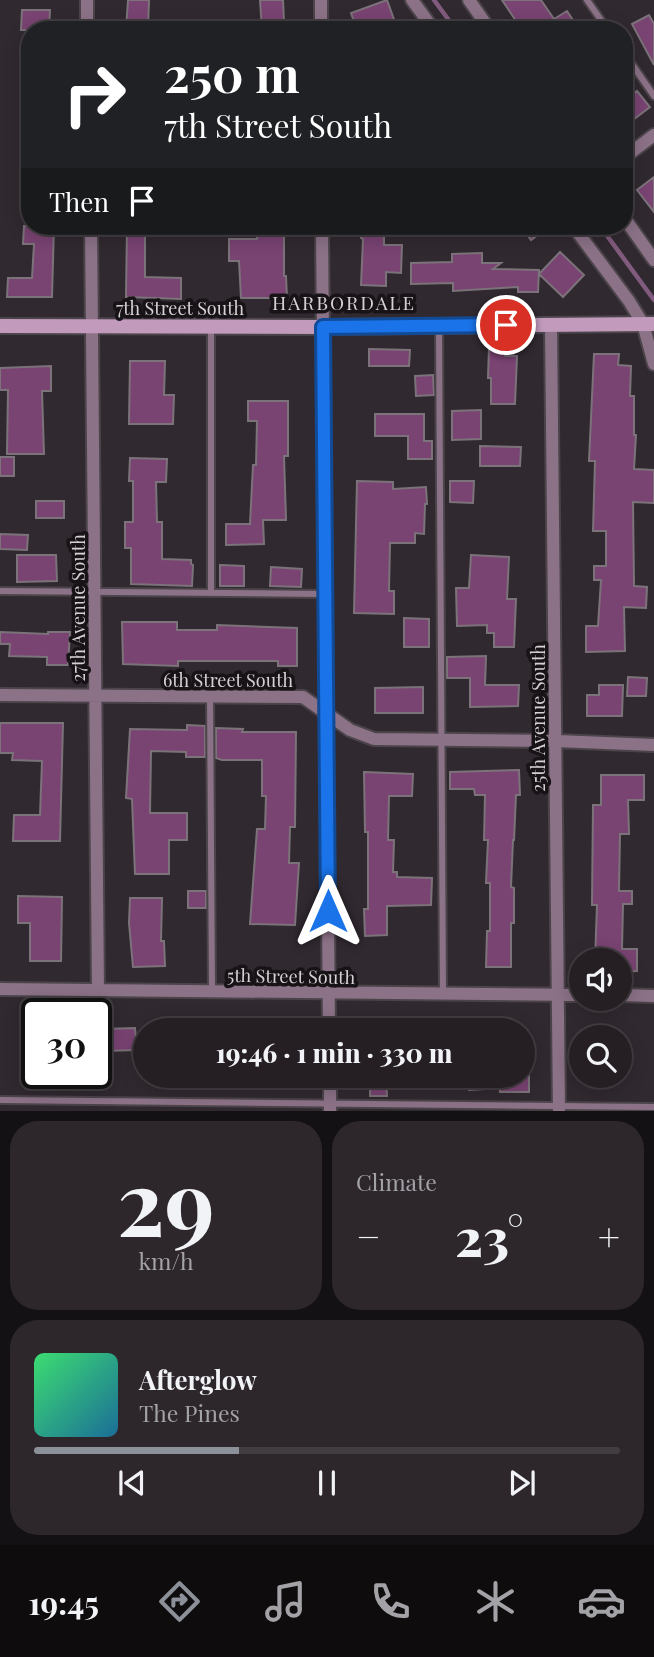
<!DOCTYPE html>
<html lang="en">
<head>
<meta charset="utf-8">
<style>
  body { margin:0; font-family:"Playfair Display",serif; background:#2d272c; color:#f1f3f6; height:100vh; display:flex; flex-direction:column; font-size:26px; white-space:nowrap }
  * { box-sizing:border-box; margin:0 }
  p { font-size:23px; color:#a3a2a6 }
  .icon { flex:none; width:38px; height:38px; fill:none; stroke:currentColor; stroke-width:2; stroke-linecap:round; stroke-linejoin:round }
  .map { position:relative; height:1111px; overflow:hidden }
  .panel { display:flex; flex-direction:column; gap:10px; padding:10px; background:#141114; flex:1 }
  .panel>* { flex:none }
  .hud { position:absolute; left:21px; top:21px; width:612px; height:214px; border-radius:28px; box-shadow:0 4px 18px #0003,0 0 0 2px #423d41; background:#202124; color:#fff; overflow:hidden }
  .tools { position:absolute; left:569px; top:948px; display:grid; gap:14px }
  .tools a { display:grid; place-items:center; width:63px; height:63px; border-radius:50%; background:#251f24; box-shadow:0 4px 18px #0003,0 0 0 2px #423d41; font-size:35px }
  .speed { position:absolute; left:21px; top:998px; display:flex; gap:14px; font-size:35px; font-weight:700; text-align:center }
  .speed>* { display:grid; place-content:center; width:91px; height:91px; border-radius:50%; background:#251f24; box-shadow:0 4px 18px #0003,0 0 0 2px #423d41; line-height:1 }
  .speed .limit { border:4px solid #111; border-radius:10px; background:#fff; color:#111 }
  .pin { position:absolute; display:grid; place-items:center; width:60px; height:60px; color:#fff; margin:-30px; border:4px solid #fff; border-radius:50%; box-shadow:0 2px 7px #0007 }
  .me { position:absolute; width:77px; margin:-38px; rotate:0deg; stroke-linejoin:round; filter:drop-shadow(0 0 5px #0008) }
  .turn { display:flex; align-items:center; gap:24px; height:147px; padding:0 28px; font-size:32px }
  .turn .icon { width:91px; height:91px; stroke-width:2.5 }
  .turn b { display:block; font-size:49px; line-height:60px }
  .then { display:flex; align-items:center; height:66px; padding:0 28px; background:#0003; gap:14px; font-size:26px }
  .big { font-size:52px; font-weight:800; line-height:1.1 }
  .panel .tile { flex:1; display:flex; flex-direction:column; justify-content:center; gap:10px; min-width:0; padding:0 24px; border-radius:28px; background:#2d272c }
  .panel .dial { align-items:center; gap:0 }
  .dial b { font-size:91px; line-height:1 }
  .song { display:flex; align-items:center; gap:21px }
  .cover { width:84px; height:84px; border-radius:10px; background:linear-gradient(135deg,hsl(140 70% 55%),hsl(200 70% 35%)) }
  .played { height:7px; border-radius:4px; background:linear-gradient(90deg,#8c9099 35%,#423d41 35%) }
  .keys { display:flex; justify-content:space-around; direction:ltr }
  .heat { display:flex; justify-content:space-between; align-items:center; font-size:38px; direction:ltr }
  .panel .tiles { flex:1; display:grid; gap:10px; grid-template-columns:1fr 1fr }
  .tile:last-child { grid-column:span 2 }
  .trip { position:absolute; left:133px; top:1018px; width:402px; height:70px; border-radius:35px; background:#251f24; box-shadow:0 4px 18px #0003,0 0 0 2px #423d41; font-weight:800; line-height:70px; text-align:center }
  .tab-bar { display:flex; height:112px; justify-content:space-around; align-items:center; background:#0f0c0e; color:#a3a2a6 }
  .tab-bar .icon { width:49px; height:49px }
  .tab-bar .active { color:#8c9099 }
  .tab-bar b { font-size:32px; color:#f1f3f6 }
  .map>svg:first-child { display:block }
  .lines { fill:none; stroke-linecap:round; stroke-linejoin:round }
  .stream { stroke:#815b7d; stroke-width:4.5 }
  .building { fill:#794372; stroke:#7c727a; stroke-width:2 }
  .lane-casing { stroke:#4b444a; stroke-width:10 }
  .street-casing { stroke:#4b444a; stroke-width:16 }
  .secondary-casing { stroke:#4b444a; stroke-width:18 }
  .lane { stroke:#8c7287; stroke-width:6 }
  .street { stroke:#8c7287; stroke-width:12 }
  .secondary { stroke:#c29abc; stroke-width:14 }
  .route-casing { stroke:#114b97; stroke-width:18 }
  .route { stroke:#1a73e8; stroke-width:12 }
  .labels { text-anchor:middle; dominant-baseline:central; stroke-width:7; stroke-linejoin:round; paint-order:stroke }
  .street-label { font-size:18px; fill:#d6d0d5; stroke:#171316 }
  .neighbourhood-label { font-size:19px; letter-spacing:2px; fill:#d6d0d5; stroke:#171316 }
</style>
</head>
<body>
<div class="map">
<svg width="654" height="1111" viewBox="0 0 654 1111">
  <rect width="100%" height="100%" fill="#312930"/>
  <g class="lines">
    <!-- stream -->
    <path class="stream" d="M434 0 456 30
      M600 226 654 300"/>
  </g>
  <!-- building -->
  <path class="building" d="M128 0H149L148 30H126Z
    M260 0H283L284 22H281V30H262Z
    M387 0 396 25 381 30H357L351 13Z
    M502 0H541L554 19 567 11 573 20 561 30H522Z
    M22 10H50L49 30H21Z
    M649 15 654 24V65L632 24Z
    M637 91 650 107 625 126V101Z
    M654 177V212L637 190Z
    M24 226H54L52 297H7L8 278H32L34 244H23Z
    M127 226H145V277L181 278V299L126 297Z
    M257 226H284V276H286L287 298H241L239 261H229V239H257Z
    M361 226H384V245H402L401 273 386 272V286L361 285 363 239 361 238Z
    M521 226H550L531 240Z
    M560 252 584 275 563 297 539 274Z
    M482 253V263H501L493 269 539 270 538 292H518V287L453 291V283L411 284V263L452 262V254Z
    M489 348H505V356H517L515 404H491V378H488Z
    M369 349 410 350 409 366H369Z
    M594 354H619L618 365 631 366 630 396H634V435H636L634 469 654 470V503L633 502 634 586 647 587 646 608 624 607 625 651 586 652V626H598L601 580H594V566H606V531H593L595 461H589Z
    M130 361H165L164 395H174L173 424H129Z
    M51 366V391H42L44 454H7L8 390H0V368Z
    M433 375 434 395 416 396 415 376Z
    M248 401H288V456H284L286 520H263L264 544 226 545V524H250L253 465H256L257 421H248Z
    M481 410V439L452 440V411Z
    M375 414H424V441H432V459H408V436H375Z
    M480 446 521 447 520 466H480Z
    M0 457H14V476H0Z
    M130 458 167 459 166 482H156L157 522H162V559L191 560V564L193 565 192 586 131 584V548H125V522H133V481H129Z
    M357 481 393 482V489L426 487 427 504H425L424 534 415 533V543H390L389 591H394V614L354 613Z
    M450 481H474L473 503 450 502Z
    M36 501H64V518H36Z
    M0 534 28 535 27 550 0 549Z
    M17 555H56L57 581 17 582Z
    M471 555 509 557 507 599H516L514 647H494V633H487V625L457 626 456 588H469Z
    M220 565 244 566V586H220Z
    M271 567 302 569 301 587 270 586Z
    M404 618 429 619V647H404Z
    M122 622H177V630H217V625L297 628V666H278V661H178V666L123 664Z
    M0 632 48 634V632H70L68 665H47V657L9 656 10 644H0Z
    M486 656 485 685H519L518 706 470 707V678H447V657Z
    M628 677 647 678 646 696H627Z
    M599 685H623L622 716H587V695H599Z
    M423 687V713H375V688Z
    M0 723H63L60 841H13L14 815H40L42 761 12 760 13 753H0Z
    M187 725 205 726V757H186V752L151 751 150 813H187V840H169V874H135L132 799 126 798 130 729 187 730Z
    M216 728 243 729 242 732H296L295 827H290L289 863H299L295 925 250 924 257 829H265L266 796H262V760H222L216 758Z
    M519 770 520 795H516L514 840H513L511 887 514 888V923H511V967H486L487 931H490V883H486L488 840H484L485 795H475L474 789H450V772Z
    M364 772 413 774 412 796H389L388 840H394L393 872H397V877L432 878 431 905 387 906V935L365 936 364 909H368V832H365Z
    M601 775H644V800H628L629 834H620L619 891H632V904H623L622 949H637V971L620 972V961H595L597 905H592L593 805H601Z
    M188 891H206V908H188Z
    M18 896 62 897 61 961H30V923H18Z
    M130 898H162L161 941H164L165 966 133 967 129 923Z
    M135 1028 137 1050 103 1051 102 1029Z
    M48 1073H65V1088L48 1087Z
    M370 1076H386L387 1096H370Z
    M469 1076H483L484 1089 469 1090Z
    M509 1076H529V1092H500L499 1079H509Z"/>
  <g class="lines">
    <defs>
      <path id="lane" d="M587 0 608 30
        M625 54 654 96
        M211 327V593
        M439 328 443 994
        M0 591 325 594
        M210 697 212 992
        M0 1100 654 1107"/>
      <path id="street" d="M321 0V30
        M412 0 434 30
        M469 0 490 30
        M87 30V0
        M625 157 654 135
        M625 219 654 260
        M91 226 98 990
        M322 226 329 1031
        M573 226 629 301 643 324 654 364
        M551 325 559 1111
        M0 695 303 697 350 730 374 739 557 741 654 745
        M0 989 581 995
        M620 995 654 996
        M330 1076V1111"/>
      <path id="secondary" d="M0 326 323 327 654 324"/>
    </defs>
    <!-- lane casing -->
    <use href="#lane" class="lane-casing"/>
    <!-- street casing -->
    <use href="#street" class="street-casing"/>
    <!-- secondary casing -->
    <use href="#secondary" class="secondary-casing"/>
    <!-- lane -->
    <use href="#lane" class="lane"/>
    <!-- street -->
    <use href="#street" class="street"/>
    <!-- secondary -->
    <use href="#secondary" class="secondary"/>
  </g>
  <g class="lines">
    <defs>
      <path id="route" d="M328 911 323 327 506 325"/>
    </defs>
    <!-- route casing -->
    <use href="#route" class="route-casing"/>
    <!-- route -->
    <use href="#route" class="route"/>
  </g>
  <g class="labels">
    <!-- street labels -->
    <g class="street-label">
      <text x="180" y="308">7th Street South</text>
      <text transform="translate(78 608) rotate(-90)">27th Avenue South</text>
      <text x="228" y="680">6th Street South</text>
      <text transform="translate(538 718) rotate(-90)">25th Avenue South</text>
      <text transform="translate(291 976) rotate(1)">5th Street South</text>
    </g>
    <!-- neighbourhood labels -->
    <g class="neighbourhood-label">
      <text x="344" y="302">HARBORDALE</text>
    </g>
  </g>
</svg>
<div class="tools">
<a><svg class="icon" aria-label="sound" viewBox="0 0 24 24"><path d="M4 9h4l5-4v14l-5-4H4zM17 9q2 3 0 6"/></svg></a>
<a><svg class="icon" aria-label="search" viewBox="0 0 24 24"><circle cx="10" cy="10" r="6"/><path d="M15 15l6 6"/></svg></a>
</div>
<div class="speed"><div class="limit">30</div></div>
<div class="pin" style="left:506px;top:325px;background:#d93025"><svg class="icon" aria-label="arrive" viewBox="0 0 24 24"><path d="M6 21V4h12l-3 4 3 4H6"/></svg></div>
<svg class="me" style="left:328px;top:911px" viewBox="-20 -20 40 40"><path d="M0-17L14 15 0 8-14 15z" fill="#1a73e8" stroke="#fff" stroke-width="4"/></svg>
<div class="trip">19:46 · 1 min · 330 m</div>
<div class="hud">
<div class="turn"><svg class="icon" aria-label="right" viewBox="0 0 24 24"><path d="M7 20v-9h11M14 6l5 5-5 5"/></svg><div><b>250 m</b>7th Street South</div></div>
<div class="then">Then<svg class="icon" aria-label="arrive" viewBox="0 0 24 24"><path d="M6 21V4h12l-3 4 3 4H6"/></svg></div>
</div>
</div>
<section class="panel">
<div class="tiles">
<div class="tile dial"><b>29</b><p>km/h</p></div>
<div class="tile"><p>Climate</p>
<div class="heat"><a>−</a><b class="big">23°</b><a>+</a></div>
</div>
<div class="tile">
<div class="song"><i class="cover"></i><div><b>Afterglow</b><p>The Pines</p></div></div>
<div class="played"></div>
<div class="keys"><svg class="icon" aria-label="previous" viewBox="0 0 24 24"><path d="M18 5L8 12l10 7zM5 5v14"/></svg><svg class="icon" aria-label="pause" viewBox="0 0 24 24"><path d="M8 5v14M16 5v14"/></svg><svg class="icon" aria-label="next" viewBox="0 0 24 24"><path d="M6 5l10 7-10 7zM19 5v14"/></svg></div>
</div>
</div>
</section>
<nav class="tab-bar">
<b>19:45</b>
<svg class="icon active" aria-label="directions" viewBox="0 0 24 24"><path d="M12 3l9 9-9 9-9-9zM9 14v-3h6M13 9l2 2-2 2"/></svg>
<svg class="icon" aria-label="music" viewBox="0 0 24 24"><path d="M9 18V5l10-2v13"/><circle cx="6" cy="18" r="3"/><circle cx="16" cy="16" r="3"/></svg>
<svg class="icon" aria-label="phone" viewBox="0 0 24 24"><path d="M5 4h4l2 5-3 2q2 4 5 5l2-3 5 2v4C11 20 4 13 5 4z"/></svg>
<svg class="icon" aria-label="climate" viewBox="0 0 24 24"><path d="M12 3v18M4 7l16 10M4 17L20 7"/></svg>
<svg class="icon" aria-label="car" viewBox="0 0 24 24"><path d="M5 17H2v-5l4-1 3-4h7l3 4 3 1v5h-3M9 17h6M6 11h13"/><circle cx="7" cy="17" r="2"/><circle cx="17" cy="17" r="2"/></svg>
</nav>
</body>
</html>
